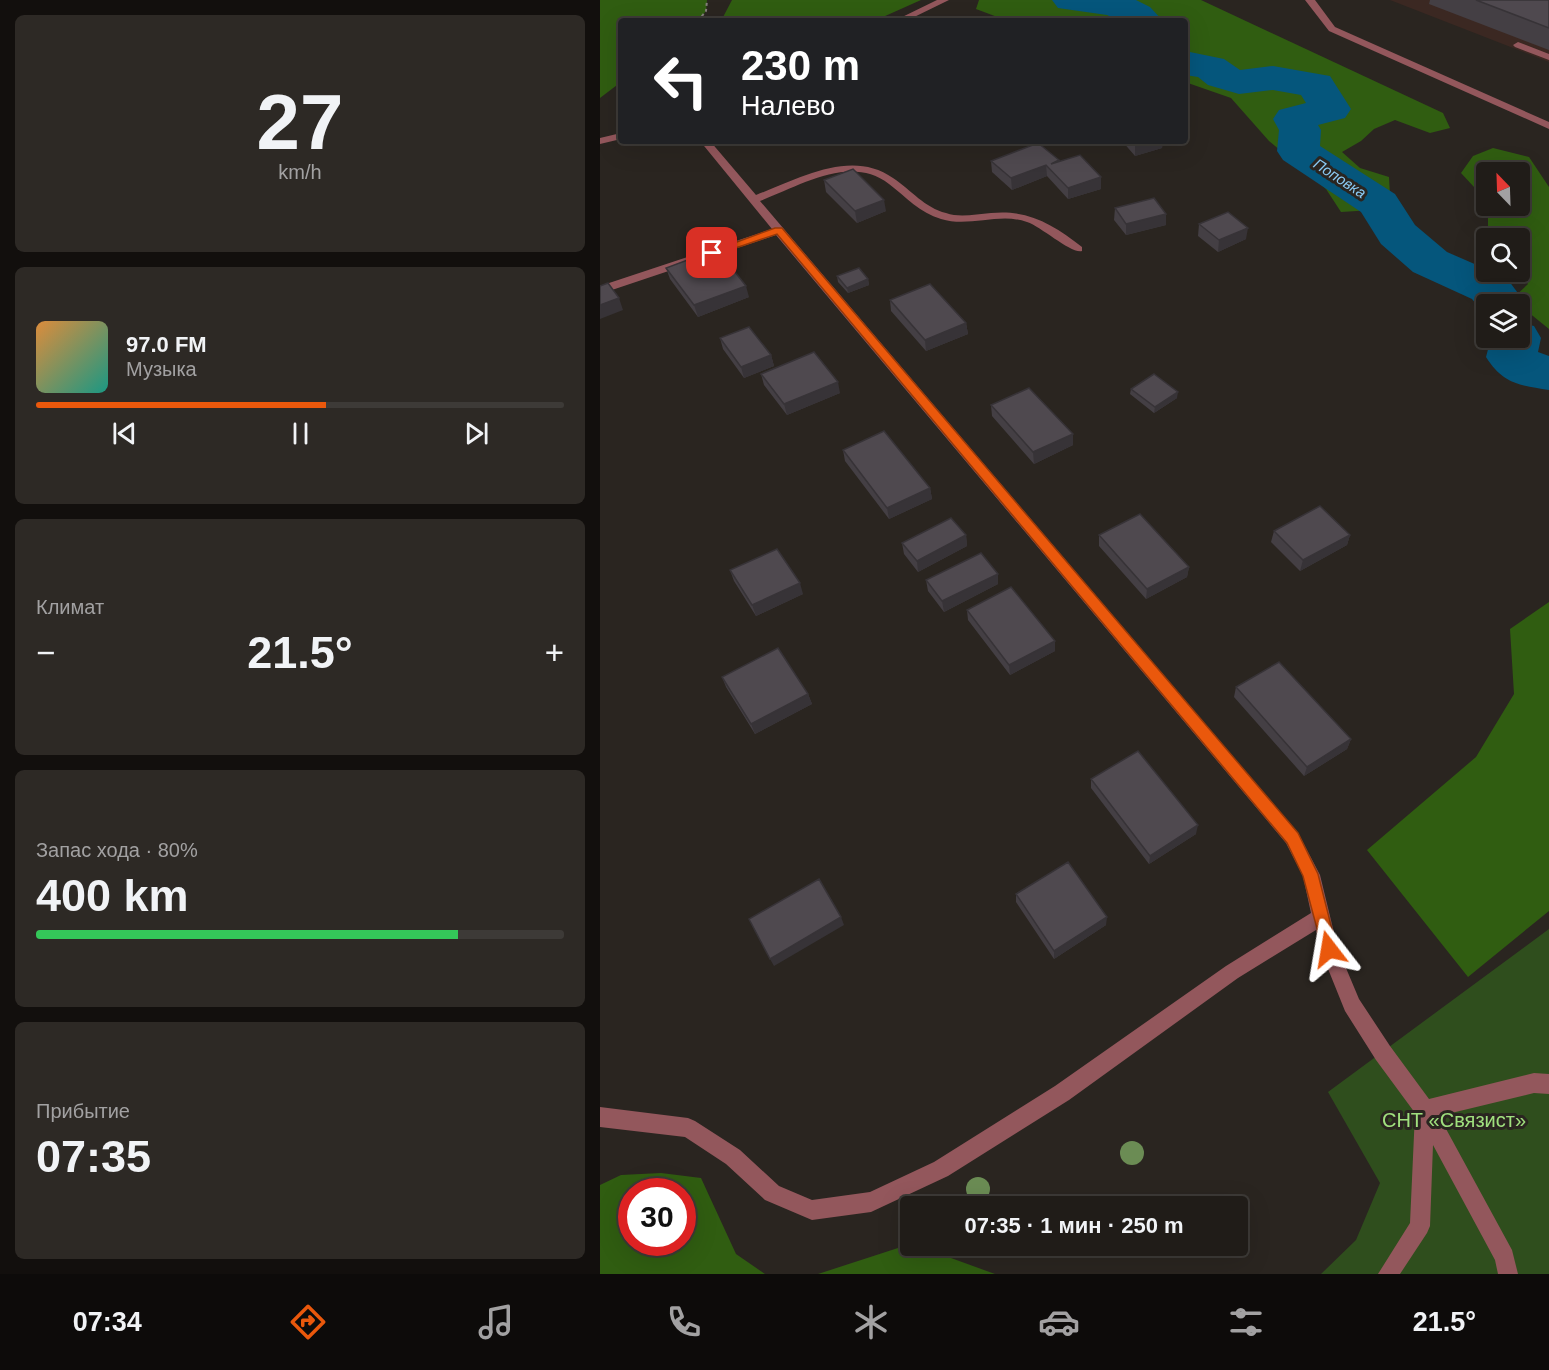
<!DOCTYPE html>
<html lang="ru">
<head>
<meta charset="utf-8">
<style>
  body { margin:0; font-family:Helvetica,sans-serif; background:#2d2925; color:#f1f3f6; height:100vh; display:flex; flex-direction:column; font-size:22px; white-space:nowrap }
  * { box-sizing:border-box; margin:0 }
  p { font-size:20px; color:#a2a1a2 }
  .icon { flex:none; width:33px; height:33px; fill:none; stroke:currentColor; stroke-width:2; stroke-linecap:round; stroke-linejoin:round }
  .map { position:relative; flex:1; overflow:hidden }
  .sheet { display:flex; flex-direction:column; gap:15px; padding:15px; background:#120f0d; width:600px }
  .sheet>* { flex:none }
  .top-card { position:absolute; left:18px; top:18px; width:570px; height:126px; border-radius:6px; box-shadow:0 6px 24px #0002,0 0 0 2px #3d3a37; background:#202124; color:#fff; overflow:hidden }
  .needle { width:39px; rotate:337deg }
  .fabs { position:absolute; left:876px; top:162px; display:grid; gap:12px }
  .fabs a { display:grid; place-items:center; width:54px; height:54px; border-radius:6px; background:#201c18; box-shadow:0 6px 24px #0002,0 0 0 2px #3d3a37; font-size:30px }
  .speed { position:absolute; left:18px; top:1178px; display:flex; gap:12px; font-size:30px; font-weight:700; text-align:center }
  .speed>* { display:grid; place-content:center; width:78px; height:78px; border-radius:50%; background:#201c18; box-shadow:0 6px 24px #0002,0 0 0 2px #3d3a37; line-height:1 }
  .speed .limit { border:9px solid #d22; background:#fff; color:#111 }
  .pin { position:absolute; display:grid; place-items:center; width:51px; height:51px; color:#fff; margin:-26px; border-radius:12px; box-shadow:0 3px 9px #0006 }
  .me { position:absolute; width:66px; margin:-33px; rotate:346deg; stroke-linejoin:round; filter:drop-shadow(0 0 4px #0008) }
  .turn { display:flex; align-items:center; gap:21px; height:126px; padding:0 24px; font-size:27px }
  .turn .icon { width:78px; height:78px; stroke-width:2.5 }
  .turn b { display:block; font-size:42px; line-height:51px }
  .big { font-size:45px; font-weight:700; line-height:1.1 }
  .sheet .widget { flex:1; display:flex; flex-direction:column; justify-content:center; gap:9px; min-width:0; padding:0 21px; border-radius:9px; background:#2d2925 }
  .sheet .dial { align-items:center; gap:0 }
  .dial b { font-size:78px; line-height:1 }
  .song { display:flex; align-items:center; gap:18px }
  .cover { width:72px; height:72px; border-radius:9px; background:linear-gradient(135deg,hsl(30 70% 55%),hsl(170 70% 35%)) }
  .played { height:6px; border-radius:3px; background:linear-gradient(90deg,#ea580c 55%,#3d3a37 55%) }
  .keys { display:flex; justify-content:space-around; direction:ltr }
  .heat { display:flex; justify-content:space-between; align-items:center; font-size:33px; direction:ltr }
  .charge { height:9px; border-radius:4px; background:linear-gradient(90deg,#34c759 80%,#3d3a37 0) }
  .trip { position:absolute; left:300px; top:1196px; width:348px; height:60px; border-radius:6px; background:#201c18; box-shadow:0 6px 24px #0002,0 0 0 2px #3d3a37; font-weight:700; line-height:60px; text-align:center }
  .tabs { display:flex; height:96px; justify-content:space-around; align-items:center; background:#0d0b0a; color:#a2a1a2 }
  .tabs .icon { width:42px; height:42px }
  .tabs .on { color:#ea580c }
  .tabs b { font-size:27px; color:#f1f3f6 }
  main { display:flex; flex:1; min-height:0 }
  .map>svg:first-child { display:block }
  .industrial { fill:#3b2822 }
  .green { fill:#2f4e1d }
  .forest { fill:#305d11; fill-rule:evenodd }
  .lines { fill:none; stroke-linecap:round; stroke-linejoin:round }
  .river { fill:#05567c; fill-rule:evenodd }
  .path { stroke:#837e7a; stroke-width:2; stroke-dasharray:3 3; stroke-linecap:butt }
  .minor { fill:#93575c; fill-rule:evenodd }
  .tree { fill:#6b8c54 }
  .wall { fill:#443f44 }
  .shaded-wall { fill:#373337 }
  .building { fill:#4f494f; stroke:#373337; stroke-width:1.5 }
  .route { fill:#ea580c; stroke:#983908; stroke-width:1.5 }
  .labels { text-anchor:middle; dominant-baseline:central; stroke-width:6; stroke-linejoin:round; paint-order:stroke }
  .far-water-label { font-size:15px; font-style:italic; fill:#8acaf3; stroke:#2a2520 }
  .near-park-label { font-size:20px; fill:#a0e07e; stroke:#2a2520 }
</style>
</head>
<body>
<main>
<section class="sheet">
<div class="widget dial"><b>27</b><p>km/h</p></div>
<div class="widget">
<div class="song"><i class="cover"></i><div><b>97.0 FM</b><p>Музыка</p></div></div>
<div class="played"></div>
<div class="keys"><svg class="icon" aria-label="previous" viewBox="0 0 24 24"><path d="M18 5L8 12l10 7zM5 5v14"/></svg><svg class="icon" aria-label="pause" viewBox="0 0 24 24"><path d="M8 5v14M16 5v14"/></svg><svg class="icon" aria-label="next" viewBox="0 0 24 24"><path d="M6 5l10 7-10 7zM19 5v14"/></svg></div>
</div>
<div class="widget"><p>Климат</p>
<div class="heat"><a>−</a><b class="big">21.5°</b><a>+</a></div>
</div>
<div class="widget"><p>Запас хода · 80%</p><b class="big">400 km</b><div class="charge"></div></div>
<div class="widget"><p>Прибытие</p><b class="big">07:35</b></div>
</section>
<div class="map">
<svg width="949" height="1274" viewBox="0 0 949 1274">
  <rect width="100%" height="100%" fill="#2a2520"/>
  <!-- industrial -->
  <path class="industrial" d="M790 0H949V62Z"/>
  <!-- green -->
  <path class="green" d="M949 929V1274H721L756 1240 780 1183 728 1092Z"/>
  <!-- forest -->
  <path class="forest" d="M0 0H107L106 11 98 21H21V82L0 98Z
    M132 0H321L274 21H121Z
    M379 0H601L843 113 850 128 830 133 795 120 774 129 761 141 742 152 760 168 789 177 790 195 773 210 741 212 726 189 669 141 631 98 585 82V21H408L376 9Z
    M893 148 929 157 949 187V329L912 299 928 284 918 272 920 238H892L888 234V206H920V172H886V200L861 173 873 156Z
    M949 602V911L868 977 767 850 876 757 914 694 910 629Z
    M61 1173 101 1178 136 1254 165 1274H0V1185L21 1175ZM32 1191H82V1242H32Z
    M298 1248 329 1250 395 1274H218Z"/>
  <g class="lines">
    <!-- river -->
    <path class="river" d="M452 0H536L550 7 563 21H520L507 15 458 8Z
      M585 51 624 59 640 70 673 66 730 76 751 109 745 118 718 125 721 130 720 146 795 194 815 225 847 252 886 269V272L906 277 926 304 920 315V304H886L885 315 872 299 813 272 781 244 761 212 683 160 677 151 679 130 673 119 679 110 706 103 701 95 673 90 639 94 608 85 598 77 585 75Z
      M920 323 934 326 941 338 938 352 949 356V390C919 385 903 384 886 357L891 338H920Z"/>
    <!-- path -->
    <path class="path" d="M98 21 106 11 107 0"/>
    <!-- minor -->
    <path class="minor" d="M337 0H349L306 21H294Z
      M705 0H715L735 27 949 122V129L729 31Z
      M918 42 949 54V60L915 47 913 45Z
      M21 133V139L0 144V138Z
      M100 141H110L156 195C198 179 251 148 293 178 311 190 325 208 346 213 360 218 376 214 391 213 428 209 454 225 482 247V251C471 254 442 227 427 222 399 212 369 228 341 219 320 213 306 197 289 184 250 154 200 186 160 201L698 833 720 875 738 949 759 999 790 1046 829 1099 934 1073 949 1074V1094L934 1093 839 1116 912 1250 918 1274H898L895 1260 833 1145 830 1226 827 1233 800 1274H778L810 1223 815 1113 776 1060 745 1011 720 949 716 930 638 978 469 1100 348 1176 271 1212 212 1220 165 1200 126 1164 85 1137 0 1127V1107L88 1118 95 1121 140 1150 179 1186 212 1200 270 1192 334 1162 455 1086 626 966 711 913 703 876 686 843 176 235 0 294V286L172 229Z"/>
  </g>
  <!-- trees -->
  <g class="tree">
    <circle cx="532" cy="1153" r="12"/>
    <circle cx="378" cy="1189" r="12"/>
  </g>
  <!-- wall -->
  <path class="wall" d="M830 0H949V50L829 4Z
    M522 141H563L562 148 535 156Z
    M391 161H459L501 177V189L468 199 447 176 412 190 392 172Z
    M224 180 286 211 257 223 226 192Z
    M515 208 566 214V225L526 235 514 220Z
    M599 224 646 239 618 252 598 236Z
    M66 268 149 297 98 317 70 279Z
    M237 276 268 279 269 285 248 293 238 282Z
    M290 300 366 323 368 334 326 351 291 311Z
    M120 338 171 355 174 366 144 378 123 349Z
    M161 374 240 393 187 415 164 385Z
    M531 389 577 398 554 413 530 394Z
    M391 405 473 434V445L434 464 392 416Z
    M243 450 330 488 332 499 289 519 245 461Z
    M674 531 750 535 747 545 700 571 671 542Z
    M366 535 367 546 318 572 304 554 302 543Z
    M499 535 589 567 587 577 546 599 499 546Z
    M130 570 203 594 156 616 134 581Z
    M398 574V584L344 612 328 591 326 580Z
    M367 610 455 641V651L410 675 368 620Z
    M122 677 208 694 212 704 155 734 126 687Z
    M636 687 751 739 747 749 704 776 634 697Z
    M491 779 596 834 549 864 491 788Z
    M416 894 506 925 454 959 416 902Z"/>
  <!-- shaded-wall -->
  <path class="shaded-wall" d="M548 141H563L562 148 535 156V144Z
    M446 165 447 176 412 190 411 178Z
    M501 177V189L468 199V188Z
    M284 200 286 211 257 223 255 211Z
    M566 214V225L526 235V224Z
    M648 228 646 239 618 252 619 240Z
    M268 279 269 285 248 293 247 288Z
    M146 286 149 297 98 317 94 305Z
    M19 298 23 310 0 319V305Z
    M366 323 368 334 326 351 325 340Z
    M171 355 174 366 144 378 141 367Z
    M238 382 240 393 187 415 184 404Z
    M578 392 577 398 554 413 555 407Z
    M473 434V445L434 464 433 452Z
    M330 488 332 499 289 519 287 508Z
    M366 535 367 546 318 572 317 561Z
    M750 535 747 545 700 571 703 560Z
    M589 567 587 577 546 599 547 589Z
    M398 574V584L344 612 342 601Z
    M200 583 203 594 156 616 152 605Z
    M455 641V651L410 675 409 665Z
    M208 694 212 704 155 734 151 724Z
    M751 739 747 749 704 776 707 767Z
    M598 825 596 834 549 864 550 856Z
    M241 917 244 925 174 966 170 959Z
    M507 917 506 925 454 959V951Z"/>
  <!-- building -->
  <path class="building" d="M876 0H949V28Z
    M532 141H548L535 144Z
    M438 143 459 160 451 164 480 155 501 177 468 188 446 165 411 178 391 161Z
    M253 169 284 200 255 211 224 180Z
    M554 198 566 214 526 224 515 208Z
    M628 212 648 228 619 240 599 224Z
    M117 249 146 286 94 305 66 268Z
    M259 268 268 279 247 288 237 276Z
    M8 283 19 298 0 305V286Z
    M330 284 366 323 325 340 290 300Z
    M149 327 171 355 141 367 120 338Z
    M214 352 238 382 184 404 161 374Z
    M554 374 578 392 555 407 531 389Z
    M429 388 473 434 433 452 391 405Z
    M284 431 330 488 287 508 243 450Z
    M720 506 750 535 703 560 674 531Z
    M540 514 589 567 547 589 499 535Z
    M351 518 366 535 317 561 302 543Z
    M177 549 200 583 152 605 130 570Z
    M381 553 398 574 342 601 326 580Z
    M411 587 455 641 409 665 367 610Z
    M178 648 208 694 151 724 122 677Z
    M679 662 751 739 707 767 636 687Z
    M538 751 598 825 550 856 491 779Z
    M468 862 507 917 454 951 416 894Z
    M219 879 241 917 170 959 149 919Z"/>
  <!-- route -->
  <path class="route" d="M175 228H182L698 833 718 874 737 949 735 955 729 957 724 955 703 876 687 843 177 234 115 255 112 256 107 253Z"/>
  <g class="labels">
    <!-- far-water labels -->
    <g class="far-water-label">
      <text transform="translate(740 178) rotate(33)">Поповка</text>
    </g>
    <!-- near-park labels -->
    <g class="near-park-label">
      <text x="854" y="1120">СНТ «Связист»</text>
    </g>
  </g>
</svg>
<div class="fabs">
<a><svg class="needle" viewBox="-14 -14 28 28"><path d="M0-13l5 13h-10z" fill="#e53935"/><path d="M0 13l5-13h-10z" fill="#a2a1a2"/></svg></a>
<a><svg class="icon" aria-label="search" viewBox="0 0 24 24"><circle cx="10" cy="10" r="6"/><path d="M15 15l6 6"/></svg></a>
<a><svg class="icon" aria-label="layers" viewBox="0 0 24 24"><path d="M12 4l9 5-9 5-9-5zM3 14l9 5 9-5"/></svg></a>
</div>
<div class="speed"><div class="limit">30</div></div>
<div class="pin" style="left:112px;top:253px;background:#d93025"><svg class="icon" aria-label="arrive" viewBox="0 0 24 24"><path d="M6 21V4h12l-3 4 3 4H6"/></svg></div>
<svg class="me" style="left:729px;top:949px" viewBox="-20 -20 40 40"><path d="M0-17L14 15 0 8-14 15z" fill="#ea580c" stroke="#fff" stroke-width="4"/></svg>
<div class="trip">07:35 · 1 мин · 250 m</div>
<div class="top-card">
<div class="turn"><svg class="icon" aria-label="left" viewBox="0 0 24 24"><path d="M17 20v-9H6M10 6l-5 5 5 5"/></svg><div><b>230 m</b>Налево</div></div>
</div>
</div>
</main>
<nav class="tabs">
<b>07:34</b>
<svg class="icon on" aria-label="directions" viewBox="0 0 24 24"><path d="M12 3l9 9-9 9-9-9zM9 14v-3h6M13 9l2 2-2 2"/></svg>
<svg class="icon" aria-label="music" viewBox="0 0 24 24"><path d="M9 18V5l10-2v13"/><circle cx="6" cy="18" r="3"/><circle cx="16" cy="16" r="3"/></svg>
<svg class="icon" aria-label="phone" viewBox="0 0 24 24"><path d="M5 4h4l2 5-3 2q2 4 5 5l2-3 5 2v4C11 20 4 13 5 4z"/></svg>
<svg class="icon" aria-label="climate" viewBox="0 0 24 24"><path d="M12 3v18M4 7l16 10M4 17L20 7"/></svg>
<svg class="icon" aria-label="car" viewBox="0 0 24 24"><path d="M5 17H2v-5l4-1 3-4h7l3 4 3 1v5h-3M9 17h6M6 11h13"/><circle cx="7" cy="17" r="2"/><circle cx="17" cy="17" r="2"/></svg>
<svg class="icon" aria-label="filters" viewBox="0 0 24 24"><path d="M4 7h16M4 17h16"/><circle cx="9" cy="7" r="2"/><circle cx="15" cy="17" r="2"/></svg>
<b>21.5°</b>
</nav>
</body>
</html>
